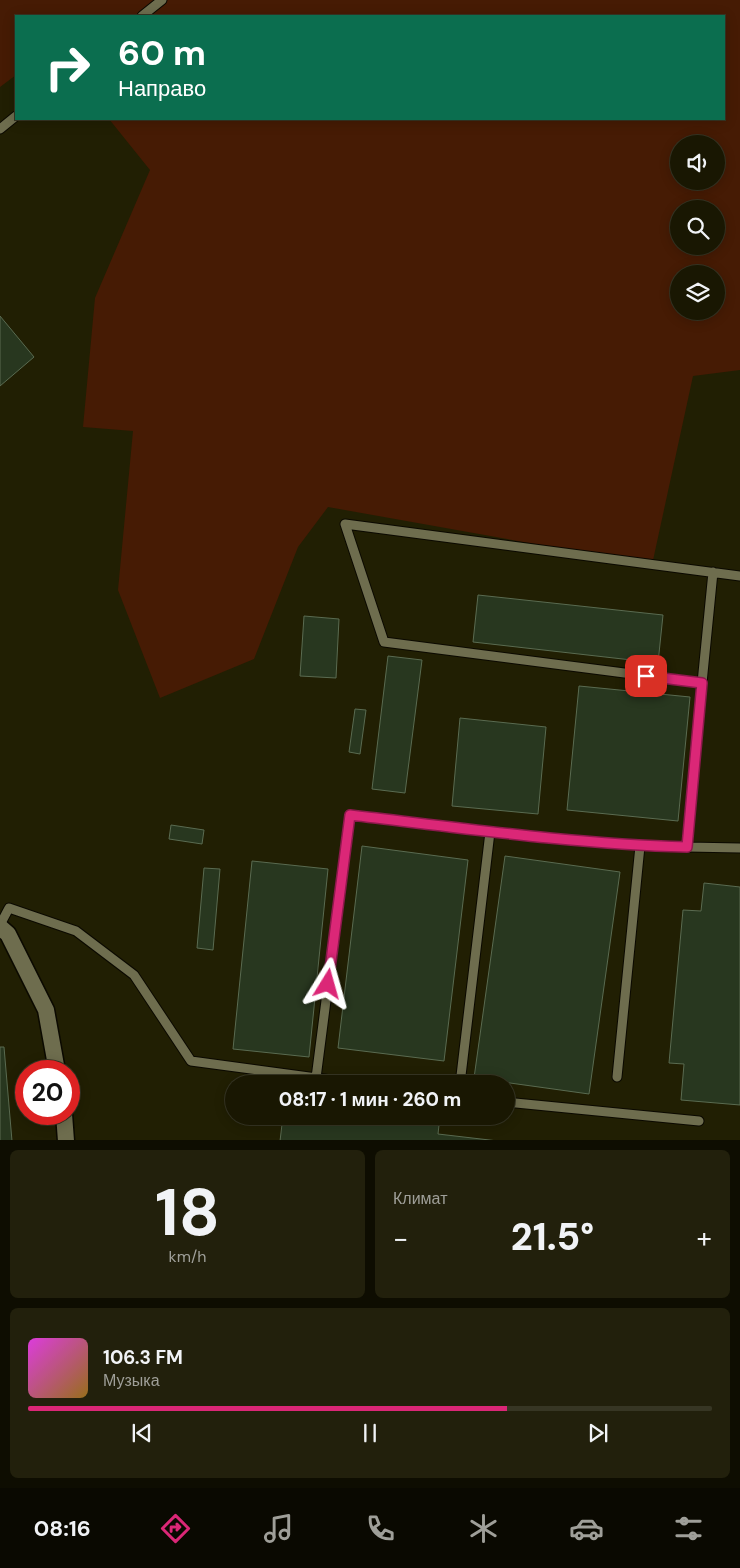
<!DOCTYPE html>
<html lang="ru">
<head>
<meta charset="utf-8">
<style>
  body { margin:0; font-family:"DM Sans",sans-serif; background:#22200c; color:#f1f3f6; height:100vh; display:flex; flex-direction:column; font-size:19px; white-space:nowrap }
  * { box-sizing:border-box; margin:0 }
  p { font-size:16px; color:#9f9f99 }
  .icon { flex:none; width:28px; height:28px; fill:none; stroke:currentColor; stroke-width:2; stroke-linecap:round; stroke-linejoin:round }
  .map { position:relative; height:1140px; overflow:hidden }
  .drawer { display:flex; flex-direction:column; gap:10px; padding:10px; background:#0e0d01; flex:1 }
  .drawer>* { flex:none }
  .guide { position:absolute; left:15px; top:15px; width:710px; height:105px; border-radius:0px; box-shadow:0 2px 12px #0003,0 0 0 1px #373624; background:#0b6e4f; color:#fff; overflow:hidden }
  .tools { position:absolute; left:670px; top:135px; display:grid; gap:10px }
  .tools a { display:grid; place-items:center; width:55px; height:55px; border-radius:50%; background:#191702; box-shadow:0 2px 12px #0003,0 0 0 1px #373624; font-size:25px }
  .speed { position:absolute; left:15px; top:1060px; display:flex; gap:10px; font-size:25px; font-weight:700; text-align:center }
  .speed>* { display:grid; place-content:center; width:65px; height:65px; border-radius:50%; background:#191702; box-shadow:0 2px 12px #0003,0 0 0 1px #373624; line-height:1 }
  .speed .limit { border:8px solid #d22; background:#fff; color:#111 }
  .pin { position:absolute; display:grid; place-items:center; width:42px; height:42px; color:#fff; margin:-21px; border-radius:10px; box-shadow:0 2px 8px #0006 }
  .me { position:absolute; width:55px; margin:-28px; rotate:8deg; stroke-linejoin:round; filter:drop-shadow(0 0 4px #0008) }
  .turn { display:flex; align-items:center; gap:18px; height:105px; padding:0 20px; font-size:22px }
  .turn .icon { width:65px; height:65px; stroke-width:2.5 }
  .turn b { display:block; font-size:35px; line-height:42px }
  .big { font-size:38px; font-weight:800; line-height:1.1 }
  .drawer .card { flex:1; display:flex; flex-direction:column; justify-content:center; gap:8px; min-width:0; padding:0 18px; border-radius:8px; background:#22200c }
  .drawer .dial { align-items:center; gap:0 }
  .dial b { font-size:65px; line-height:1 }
  .song { display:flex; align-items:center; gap:15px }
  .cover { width:60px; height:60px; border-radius:8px; background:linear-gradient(135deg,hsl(300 70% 55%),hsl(40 70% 35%)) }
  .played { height:5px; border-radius:2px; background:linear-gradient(90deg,#db2777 70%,#373624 70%) }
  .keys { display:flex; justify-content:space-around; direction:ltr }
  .heat { display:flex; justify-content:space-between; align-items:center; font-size:28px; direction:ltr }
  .drawer .tiles { flex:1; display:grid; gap:10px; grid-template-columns:1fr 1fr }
  .card:last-child { grid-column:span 2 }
  .trip { position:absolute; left:225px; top:1075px; width:290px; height:50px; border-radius:25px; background:#191702; box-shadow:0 2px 12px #0003,0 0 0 1px #373624; font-weight:800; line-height:50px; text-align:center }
  .tabs { display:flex; height:80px; justify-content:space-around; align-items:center; background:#0a0901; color:#9f9f99 }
  .tabs .icon { width:35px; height:35px }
  .tabs .active { color:#db2777 }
  .tabs b { font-size:22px; color:#f1f3f6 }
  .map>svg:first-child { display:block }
  .green { fill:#461b04; fill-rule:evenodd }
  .building { fill:#28371f; stroke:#5a6b51 }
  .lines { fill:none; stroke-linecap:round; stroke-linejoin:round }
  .service-casing { stroke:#0b0900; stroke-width:11 }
  .minor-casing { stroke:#0b0900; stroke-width:19 }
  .service { stroke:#6e6d4e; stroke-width:9 }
  .minor { stroke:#6e6d4e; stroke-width:16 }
  .route-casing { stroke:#8e194d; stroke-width:12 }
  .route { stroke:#db2777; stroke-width:9 }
</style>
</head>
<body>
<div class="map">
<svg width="740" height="1141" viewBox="0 0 740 1141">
  <rect width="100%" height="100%" fill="#211f03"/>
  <!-- green -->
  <path class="green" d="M0 0H740V370L693 376 652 565 328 507 298 547 254 659 160 698 118 590 133 431 83 427 95 298 150 170 109 119H724V16H16V75L0 87ZM679 144H716V181H679ZM679 209H716V246H679ZM679 274H716V311H679Z"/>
  <!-- building -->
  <path class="building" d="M0 316 34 357 0 386Z
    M478 595 663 615 658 663 473 642Z
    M304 616 339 619 336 678 300 676Z
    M388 656 422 660 405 793 372 789Z
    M579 686 690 697 678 821 567 810Z
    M355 709 366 710 360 754 349 752Z
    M460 718 546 727 538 814 452 806Z
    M171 825 204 830 202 844 169 839Z
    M362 846 468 860 444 1061 338 1048Z
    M505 856 620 872 589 1094 474 1078Z
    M252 861 328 869 309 1057 233 1049Z
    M204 868 220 869 213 950 197 948Z
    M704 883 740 887V1105L681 1100 684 1064 669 1063 683 910 701 911Z
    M0 1047H4L12 1141H0Z
    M283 1116H440L438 1134 498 1141H280Z"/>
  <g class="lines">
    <defs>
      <path id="service" d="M142 16 162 0
        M0 129 16 116
        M702 683 713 572
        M687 847 740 848
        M0 925 9 908 76 931 134 975 191 1061 361 1084
        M617 1077 640 846
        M316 1078 350 815C462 828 574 844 687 847L702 683 384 642 345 524 740 576
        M460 1084 490 832
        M506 1102 699 1121"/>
      <path id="minor" d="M0 927 8 934 46 1010 57 1071
        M64 1114 66 1141"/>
    </defs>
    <!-- service casing -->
    <use href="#service" class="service-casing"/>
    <!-- minor casing -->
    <use href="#minor" class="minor-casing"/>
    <!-- service -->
    <use href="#service" class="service"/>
    <!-- minor -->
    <use href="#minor" class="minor"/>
  </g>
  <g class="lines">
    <defs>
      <path id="route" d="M328 984 350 815C462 828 574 844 687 847L702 683 646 676"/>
    </defs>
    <!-- route casing -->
    <use href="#route" class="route-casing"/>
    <!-- route -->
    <use href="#route" class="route"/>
  </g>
</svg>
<div class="tools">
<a><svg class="icon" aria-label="sound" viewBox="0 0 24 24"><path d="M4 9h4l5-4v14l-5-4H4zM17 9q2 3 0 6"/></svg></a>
<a><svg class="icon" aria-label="search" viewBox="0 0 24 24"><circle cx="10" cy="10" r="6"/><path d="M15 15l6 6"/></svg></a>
<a><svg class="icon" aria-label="layers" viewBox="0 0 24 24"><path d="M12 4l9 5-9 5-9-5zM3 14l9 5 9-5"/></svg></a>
</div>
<div class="speed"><div class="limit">20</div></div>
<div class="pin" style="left:646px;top:676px;background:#d93025"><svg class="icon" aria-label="arrive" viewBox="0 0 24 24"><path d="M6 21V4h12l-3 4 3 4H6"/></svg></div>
<svg class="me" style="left:328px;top:984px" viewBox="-20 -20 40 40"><path d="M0-17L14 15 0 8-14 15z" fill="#db2777" stroke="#fff" stroke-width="4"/></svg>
<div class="trip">08:17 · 1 мин · 260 m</div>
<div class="guide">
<div class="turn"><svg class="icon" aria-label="right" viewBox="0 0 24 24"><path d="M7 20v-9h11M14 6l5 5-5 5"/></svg><div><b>60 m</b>Направо</div></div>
</div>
</div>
<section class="drawer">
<div class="tiles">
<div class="card dial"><b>18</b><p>km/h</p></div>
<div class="card"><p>Климат</p>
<div class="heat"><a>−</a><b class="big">21.5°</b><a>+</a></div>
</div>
<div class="card">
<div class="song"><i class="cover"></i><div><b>106.3 FM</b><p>Музыка</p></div></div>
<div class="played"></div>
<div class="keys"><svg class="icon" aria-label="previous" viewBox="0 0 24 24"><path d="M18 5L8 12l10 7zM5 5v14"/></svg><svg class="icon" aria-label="pause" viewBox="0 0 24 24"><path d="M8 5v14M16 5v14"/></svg><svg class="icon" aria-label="next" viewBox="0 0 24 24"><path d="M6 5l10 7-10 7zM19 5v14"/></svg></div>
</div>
</div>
</section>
<nav class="tabs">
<b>08:16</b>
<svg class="icon active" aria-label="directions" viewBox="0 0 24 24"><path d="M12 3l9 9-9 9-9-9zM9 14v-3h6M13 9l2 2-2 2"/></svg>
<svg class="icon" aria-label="music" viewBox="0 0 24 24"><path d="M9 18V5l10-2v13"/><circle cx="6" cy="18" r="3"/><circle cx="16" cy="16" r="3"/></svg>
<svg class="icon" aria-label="phone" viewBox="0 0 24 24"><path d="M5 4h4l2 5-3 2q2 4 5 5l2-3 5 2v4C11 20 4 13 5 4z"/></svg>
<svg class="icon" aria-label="climate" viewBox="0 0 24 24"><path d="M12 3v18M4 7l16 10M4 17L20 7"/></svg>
<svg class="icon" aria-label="car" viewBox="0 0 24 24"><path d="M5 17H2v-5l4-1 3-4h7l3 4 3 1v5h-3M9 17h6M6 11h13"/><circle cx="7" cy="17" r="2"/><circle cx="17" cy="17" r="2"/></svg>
<svg class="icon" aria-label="filters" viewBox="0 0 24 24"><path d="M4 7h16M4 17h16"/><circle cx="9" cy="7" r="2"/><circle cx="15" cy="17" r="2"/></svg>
</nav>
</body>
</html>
